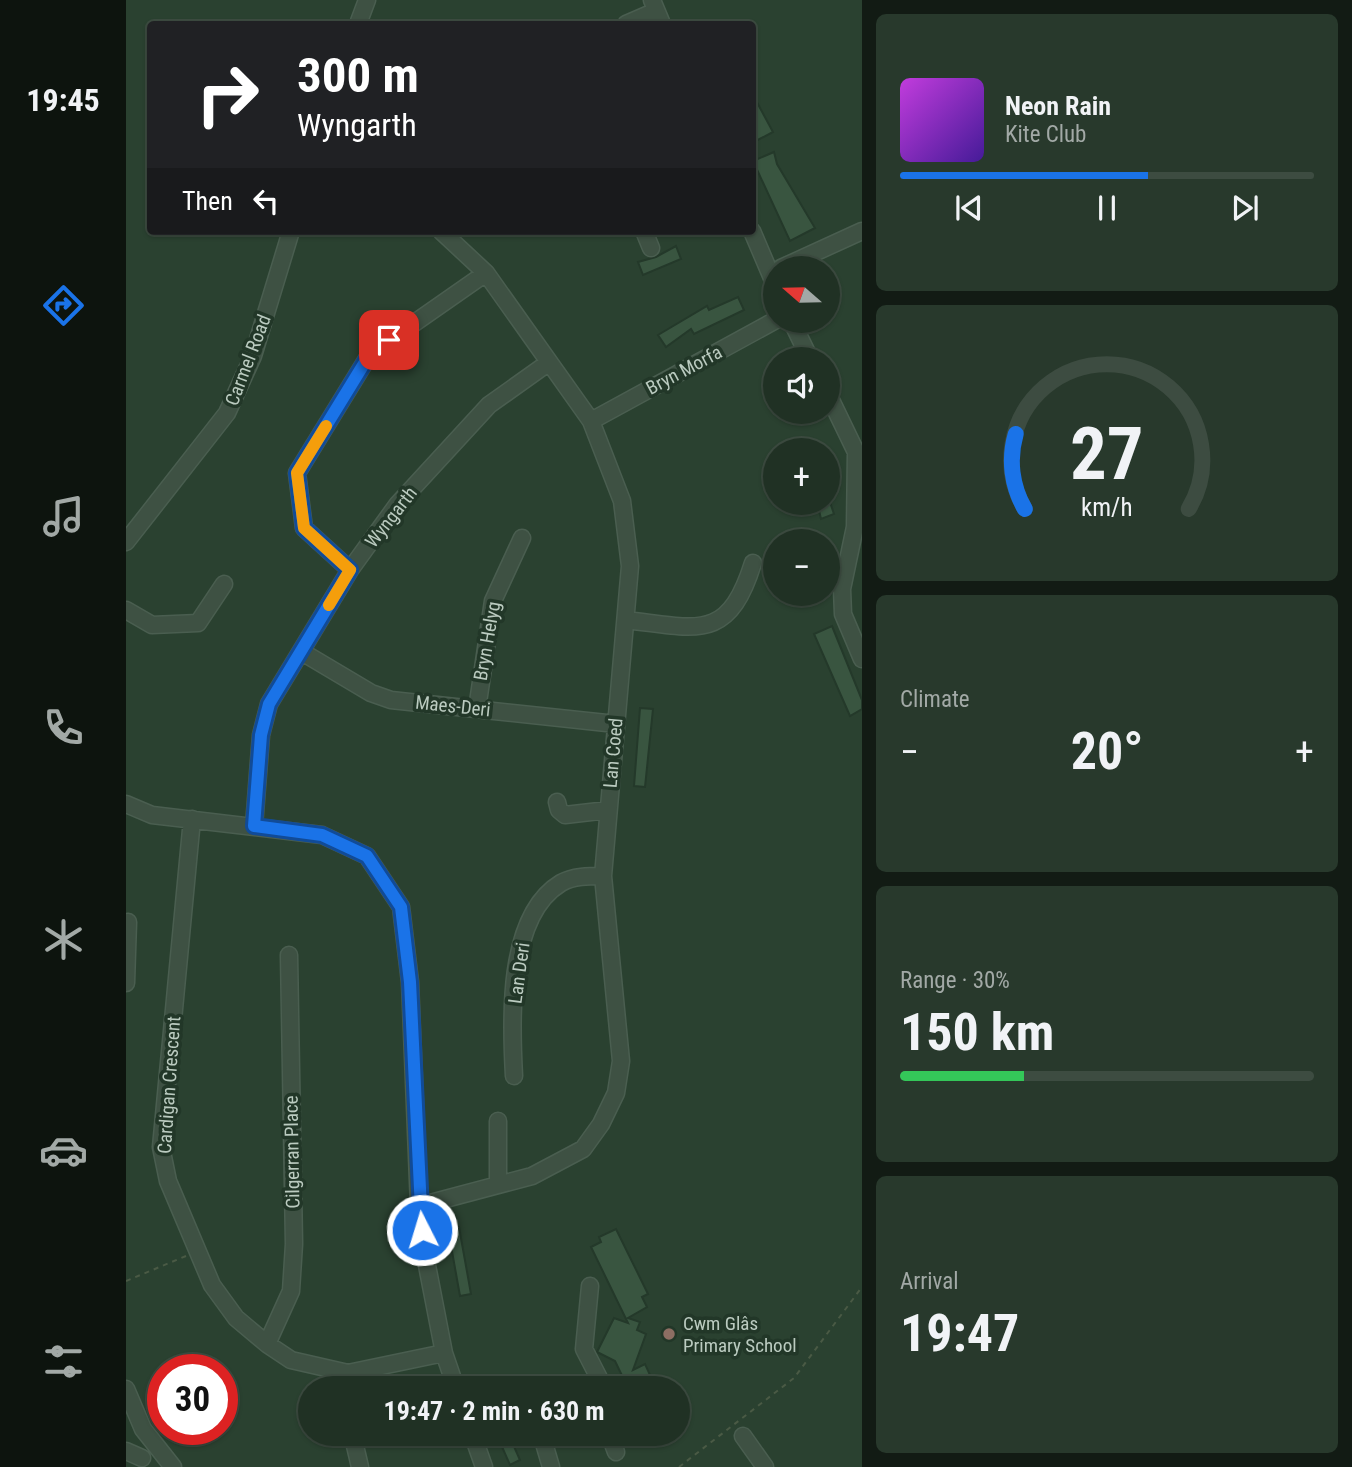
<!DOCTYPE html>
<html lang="en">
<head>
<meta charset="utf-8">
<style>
  body { margin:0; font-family:"Roboto Condensed",sans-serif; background:#28392c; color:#f1f3f6; height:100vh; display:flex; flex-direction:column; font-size:26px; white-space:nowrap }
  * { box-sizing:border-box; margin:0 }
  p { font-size:23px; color:#a2a9a6 }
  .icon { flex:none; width:38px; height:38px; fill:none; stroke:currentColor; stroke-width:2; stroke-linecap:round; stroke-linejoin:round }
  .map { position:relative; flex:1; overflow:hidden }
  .side { display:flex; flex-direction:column; gap:14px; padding:14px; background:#121b14; width:490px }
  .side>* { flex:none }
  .top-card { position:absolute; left:21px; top:21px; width:609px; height:214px; border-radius:7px; box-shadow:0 2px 5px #0004,0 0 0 2px #3d4c41; background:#202124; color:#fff; overflow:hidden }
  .needle { width:46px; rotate:290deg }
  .controls { position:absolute; left:637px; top:256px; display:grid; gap:14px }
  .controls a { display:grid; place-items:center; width:77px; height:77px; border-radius:50%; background:#203124; box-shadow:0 2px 5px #0004,0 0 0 2px #3d4c41; font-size:35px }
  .speed { position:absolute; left:21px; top:1354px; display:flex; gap:14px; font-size:35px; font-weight:700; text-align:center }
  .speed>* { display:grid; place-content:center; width:91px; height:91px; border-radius:50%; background:#203124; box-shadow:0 2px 5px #0004,0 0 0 2px #3d4c41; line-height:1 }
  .speed .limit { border:10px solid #d22; background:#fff; color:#111 }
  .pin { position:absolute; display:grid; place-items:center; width:60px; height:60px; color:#fff; margin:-30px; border-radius:14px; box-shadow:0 4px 10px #0006 }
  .me { position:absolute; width:77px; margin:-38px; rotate:355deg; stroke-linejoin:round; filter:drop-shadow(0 0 5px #0008) }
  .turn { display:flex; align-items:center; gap:24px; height:147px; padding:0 35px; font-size:32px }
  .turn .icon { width:91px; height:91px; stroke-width:2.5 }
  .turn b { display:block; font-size:49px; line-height:60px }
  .then { display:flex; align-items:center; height:66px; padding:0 35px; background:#0003; gap:14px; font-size:26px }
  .big { font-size:52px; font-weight:700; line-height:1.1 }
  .side .card { flex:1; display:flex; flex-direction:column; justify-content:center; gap:10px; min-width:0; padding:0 24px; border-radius:10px; background:#28392c }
  .side .dial { align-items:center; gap:0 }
  .dial svg { height:182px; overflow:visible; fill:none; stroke:#3d4c41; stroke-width:7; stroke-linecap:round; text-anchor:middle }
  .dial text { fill:#f1f3f6; stroke:none }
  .song { display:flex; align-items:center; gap:21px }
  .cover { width:84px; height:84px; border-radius:10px; background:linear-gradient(135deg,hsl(290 70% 55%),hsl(260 70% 35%)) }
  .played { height:7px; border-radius:4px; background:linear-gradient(90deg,#1a73e8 60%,#3d4c41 60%) }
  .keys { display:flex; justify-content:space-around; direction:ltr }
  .heat { display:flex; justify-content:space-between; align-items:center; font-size:38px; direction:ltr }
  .charge { height:10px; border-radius:5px; background:linear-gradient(90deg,#34c759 30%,#3d4c41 0) }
  .trip { position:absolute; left:172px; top:1376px; width:392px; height:70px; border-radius:35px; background:#203124; box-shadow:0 2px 5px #0004,0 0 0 2px #3d4c41; font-weight:700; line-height:70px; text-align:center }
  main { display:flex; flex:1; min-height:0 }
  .menu { display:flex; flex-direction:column; width:126px; justify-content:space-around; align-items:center; background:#0d140e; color:#a2a9a6 }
  .menu .icon { width:49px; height:49px }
  .menu .active { color:#1a73e8 }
  .menu b { font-size:32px; color:#f1f3f6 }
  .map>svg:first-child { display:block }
  .building { fill:#395540; stroke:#24392a; stroke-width:2 }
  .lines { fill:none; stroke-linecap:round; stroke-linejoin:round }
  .minor-casing { stroke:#4a5e50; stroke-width:19 }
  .path { stroke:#4a5a45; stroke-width:2; stroke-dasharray:5 5; stroke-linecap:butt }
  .minor { stroke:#3e5143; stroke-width:16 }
  .route-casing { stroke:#114b97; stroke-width:18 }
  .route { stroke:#1a73e8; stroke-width:12 }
  .slow { stroke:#f59e0b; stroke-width:12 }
  .education-dot { fill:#8d6e63; stroke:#223728; stroke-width:2.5 }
  .labels { text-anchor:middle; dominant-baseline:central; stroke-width:7; stroke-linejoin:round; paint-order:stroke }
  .street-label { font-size:19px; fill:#bbcbc0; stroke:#223728 }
  .poi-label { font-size:19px; fill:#bbcbc0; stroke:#223728; text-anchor:start }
</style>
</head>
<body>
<main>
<nav class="menu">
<b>19:45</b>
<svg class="icon active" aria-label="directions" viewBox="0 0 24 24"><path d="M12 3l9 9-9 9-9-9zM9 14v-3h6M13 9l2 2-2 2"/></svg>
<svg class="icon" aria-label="music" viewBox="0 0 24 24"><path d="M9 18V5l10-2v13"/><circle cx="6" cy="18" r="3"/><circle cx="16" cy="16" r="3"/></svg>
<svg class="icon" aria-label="phone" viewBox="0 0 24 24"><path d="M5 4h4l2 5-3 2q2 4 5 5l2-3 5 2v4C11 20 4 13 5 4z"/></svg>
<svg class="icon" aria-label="climate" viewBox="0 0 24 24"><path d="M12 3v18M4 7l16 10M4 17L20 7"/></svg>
<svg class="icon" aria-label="car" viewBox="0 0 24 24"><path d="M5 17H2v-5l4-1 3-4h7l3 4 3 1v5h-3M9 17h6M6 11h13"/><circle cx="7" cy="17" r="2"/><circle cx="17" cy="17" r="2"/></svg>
<svg class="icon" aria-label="filters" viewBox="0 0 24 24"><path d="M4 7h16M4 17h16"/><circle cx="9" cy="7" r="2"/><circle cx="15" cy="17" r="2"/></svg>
</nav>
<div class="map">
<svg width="736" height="1467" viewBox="0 0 736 1467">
  <rect width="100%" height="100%" fill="#2a4130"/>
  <!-- building -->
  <path class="building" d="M626 93 647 132 626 143Z
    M648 152 651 164 689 228 664 241 627 161Z
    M550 246 555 259 517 275 512 262 530 257Z
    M612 297 618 310 568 334 565 329 540 347 532 335 581 306 583 310Z
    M691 502H704L708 514 695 519Z
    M706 626 736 700V709L724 716 688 634Z
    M514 708 527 709 519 787 508 786Z
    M333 1227 345 1294 334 1296 322 1229Z
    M490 1229 522 1294 516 1297 521 1307 502 1318 514 1322 511 1330 520 1334 507 1370 519 1364 530 1388H502L489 1361 471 1352 488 1318 502 1323 465 1247 475 1242 473 1237Z
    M383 1435 394 1460 384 1465 373 1440Z"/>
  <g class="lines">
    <defs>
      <path id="minor" d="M526 0 536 24
        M232 24 241 0
        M500 24 530 11
        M518 231 525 248
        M626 231 649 285
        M655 268 736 231
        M665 320 684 359
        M702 394 730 452 729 527 716 589 717 614 736 659
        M465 421 650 320
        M0 542 101 413 127 356 165 231
        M224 570 178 528 171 473 244 354 360 273
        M0 610 26 625 72 623 98 584
        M500 620C571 628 602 643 627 563
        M176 652 245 693 265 700 490 724
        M351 709 367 601 396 538
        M431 802 433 810 439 815 482 810
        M0 804 26 815 196 835 241 856 275 907 284 982 293 1206 299 1255 318 1353 330 1388
        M66 819 35 1147 42 1181 86 1285 110 1318 141 1344 165 1360 222 1373 318 1353
        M128 826 135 735 143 704 224 570 271 505 363 405 422 363
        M0 983 2 922
        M388 1076C385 1022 380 916 435 883 447 876 463 876 477 876
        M372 1185V1121
        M293 1206 406 1176 457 1149 475 1124 490 1093 495 1061 477 876 504 566 496 501 465 421 360 273 315 231
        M464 1286 458 1349 476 1384 474 1388
        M141 1344 165 1291 168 1244 163 955
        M0 1389 17 1429 47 1467
        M226 1433 234 1467
        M346 1433 358 1467
        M415 1433 425 1467
        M483 1433 490 1452
        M617 1436 639 1467
        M0 1451 16 1458"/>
    </defs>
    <!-- minor casing -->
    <use href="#minor" class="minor-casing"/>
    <!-- path -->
    <path class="path" d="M0 1281 60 1256
      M553 1467 668 1378 736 1287"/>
    <!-- minor -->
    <use href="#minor" class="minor"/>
  </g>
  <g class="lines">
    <defs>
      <path id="route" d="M263 340 244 354 171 473 178 528 224 570 143 704 135 735 128 826 196 835 241 856 275 907 284 982 296 1230"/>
    </defs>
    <!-- route casing -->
    <use href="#route" class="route-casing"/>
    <!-- route -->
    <use href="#route" class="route"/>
    <!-- slow -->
    <path class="slow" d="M200 426 171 473 178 528 224 570 203 605"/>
  </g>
  <!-- markers -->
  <circle class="education-dot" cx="543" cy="1334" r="7"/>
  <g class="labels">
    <!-- street labels -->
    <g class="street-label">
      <text transform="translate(122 360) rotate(-69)">Carmel Road</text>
      <text transform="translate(558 370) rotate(-28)">Bryn Morfa</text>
      <text transform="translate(265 517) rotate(-52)">Wyngarth</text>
      <text transform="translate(361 641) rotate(-80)">Bryn Helyg</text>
      <text transform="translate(327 706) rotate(6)">Maes-Deri</text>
      <text transform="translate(487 753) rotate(-85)">Lan Coed</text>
      <text transform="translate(393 973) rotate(-82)">Lan Deri</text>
      <text transform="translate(43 1085) rotate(-86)">Cardigan Crescent</text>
      <text transform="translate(166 1152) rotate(-91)">Cilgerran Place</text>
    </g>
    <!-- poi labels -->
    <g class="poi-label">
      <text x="557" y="1323">Cwm Glâs<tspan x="557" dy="22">Primary School</tspan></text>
    </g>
  </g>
</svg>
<div class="controls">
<a><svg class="needle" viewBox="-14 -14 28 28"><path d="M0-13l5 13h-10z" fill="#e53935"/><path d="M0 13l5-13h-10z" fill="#a2a9a6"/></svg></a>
<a><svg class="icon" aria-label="sound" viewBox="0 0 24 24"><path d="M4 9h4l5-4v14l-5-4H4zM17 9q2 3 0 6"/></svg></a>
<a>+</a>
<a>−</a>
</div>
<div class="speed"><div class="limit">30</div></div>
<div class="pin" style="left:263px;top:340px;background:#d93025"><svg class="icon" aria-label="arrive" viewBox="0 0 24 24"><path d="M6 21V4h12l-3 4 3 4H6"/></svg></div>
<svg class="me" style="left:296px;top:1230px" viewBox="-20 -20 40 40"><circle r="17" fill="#1a73e8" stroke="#fff" stroke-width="3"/><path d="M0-11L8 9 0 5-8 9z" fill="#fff"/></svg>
<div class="trip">19:47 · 2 min · 630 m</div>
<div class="top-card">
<div class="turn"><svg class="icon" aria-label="right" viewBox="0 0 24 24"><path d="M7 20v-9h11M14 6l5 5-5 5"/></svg><div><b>300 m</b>Wyngarth</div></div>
<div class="then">Then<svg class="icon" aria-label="left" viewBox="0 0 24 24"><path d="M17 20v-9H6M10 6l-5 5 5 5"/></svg></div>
</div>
</div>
<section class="side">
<div class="card">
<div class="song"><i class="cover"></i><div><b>Neon Rain</b><p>Kite Club</p></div></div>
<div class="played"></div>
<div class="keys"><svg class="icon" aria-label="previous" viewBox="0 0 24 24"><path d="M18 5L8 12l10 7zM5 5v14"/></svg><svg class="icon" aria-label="pause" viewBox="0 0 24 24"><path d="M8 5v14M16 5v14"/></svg><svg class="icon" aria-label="next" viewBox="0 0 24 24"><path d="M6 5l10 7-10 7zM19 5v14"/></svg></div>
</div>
<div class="card dial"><svg viewBox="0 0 100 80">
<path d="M14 69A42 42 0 1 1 86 69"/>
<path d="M14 69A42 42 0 0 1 10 36" stroke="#1a73e8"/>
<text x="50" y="56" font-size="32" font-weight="700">27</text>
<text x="50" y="72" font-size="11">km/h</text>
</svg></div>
<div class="card"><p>Climate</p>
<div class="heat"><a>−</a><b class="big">20°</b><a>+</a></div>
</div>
<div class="card"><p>Range · 30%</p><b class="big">150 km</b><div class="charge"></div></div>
<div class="card"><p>Arrival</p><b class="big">19:47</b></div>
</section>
</main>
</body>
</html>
